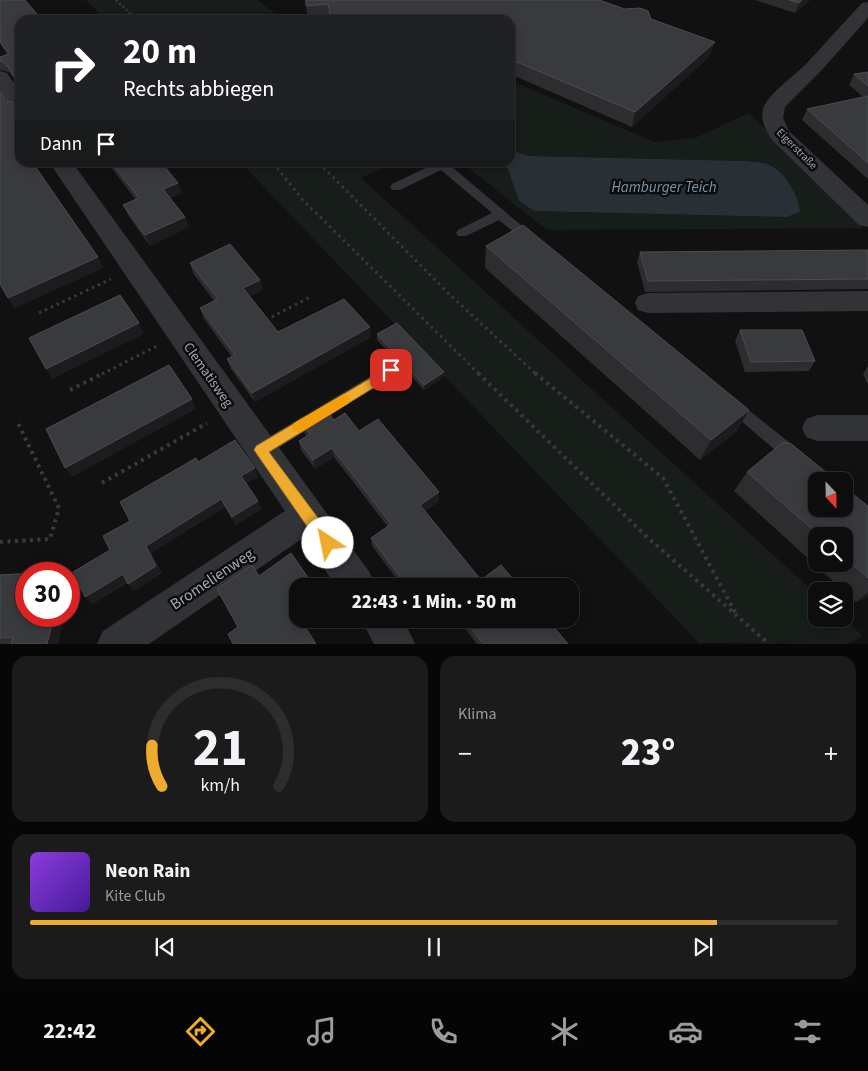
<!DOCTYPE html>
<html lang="de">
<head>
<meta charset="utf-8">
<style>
  body { margin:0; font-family:"Source Sans 3",sans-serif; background:#1b1b1c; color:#f1f3f6; height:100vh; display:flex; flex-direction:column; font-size:19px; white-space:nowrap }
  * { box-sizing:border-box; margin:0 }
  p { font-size:16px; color:#9a9c9e }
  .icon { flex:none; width:28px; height:28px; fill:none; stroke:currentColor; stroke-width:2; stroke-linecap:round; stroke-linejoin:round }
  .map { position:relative; height:644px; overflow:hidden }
  .details { display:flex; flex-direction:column; gap:12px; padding:12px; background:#070708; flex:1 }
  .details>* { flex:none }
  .guide { position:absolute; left:15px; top:15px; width:500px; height:152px; border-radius:15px; box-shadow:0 2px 12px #0003,0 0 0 1px #2d2d2e; background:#202124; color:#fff; overflow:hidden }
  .needle { width:32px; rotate:158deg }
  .fabs { position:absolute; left:808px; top:472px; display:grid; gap:10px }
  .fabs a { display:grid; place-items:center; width:45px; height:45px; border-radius:10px; background:#0d0d0e; box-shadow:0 2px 12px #0003,0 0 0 1px #2d2d2e; font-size:25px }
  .speed { position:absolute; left:15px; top:562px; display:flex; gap:10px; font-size:25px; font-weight:700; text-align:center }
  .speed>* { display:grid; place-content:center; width:65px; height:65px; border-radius:50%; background:#0d0d0e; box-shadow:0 2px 12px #0003,0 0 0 1px #2d2d2e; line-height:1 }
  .speed .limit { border:8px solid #d22; background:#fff; color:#111 }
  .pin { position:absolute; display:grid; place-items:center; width:42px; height:42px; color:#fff; margin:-21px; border-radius:10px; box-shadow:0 2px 8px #0006 }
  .me { position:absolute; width:55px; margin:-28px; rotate:326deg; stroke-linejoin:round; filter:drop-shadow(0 0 4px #0008) }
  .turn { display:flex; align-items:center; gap:18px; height:105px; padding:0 25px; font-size:22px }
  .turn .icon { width:65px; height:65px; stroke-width:2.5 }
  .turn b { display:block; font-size:35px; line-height:42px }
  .then { display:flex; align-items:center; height:48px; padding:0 25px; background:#0003; gap:10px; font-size:19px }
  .big { font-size:38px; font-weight:800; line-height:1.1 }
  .details .card { flex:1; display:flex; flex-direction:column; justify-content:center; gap:8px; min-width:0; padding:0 18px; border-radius:15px; background:#1b1b1c }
  .details .dial { align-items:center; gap:0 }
  .dial svg { height:130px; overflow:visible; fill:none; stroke:#2d2d2e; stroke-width:7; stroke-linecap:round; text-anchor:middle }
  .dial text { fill:#f1f3f6; stroke:none }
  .song { display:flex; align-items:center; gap:15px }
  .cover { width:60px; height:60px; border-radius:8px; background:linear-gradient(135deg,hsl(270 70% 55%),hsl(260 70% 35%)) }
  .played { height:5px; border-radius:2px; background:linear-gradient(90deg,#eeab2d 85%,#2d2d2e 85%) }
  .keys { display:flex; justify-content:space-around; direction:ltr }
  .heat { display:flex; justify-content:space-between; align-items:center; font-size:28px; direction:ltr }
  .details .tiles { flex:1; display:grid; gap:12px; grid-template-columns:1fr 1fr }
  .card:last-child { grid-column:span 2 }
  .trip { position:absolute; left:289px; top:578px; width:290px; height:50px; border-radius:15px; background:#0d0d0e; box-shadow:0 2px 12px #0003,0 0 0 1px #2d2d2e; font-weight:800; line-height:50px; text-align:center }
  .dock { display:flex; height:80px; justify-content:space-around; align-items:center; background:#050506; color:#9a9c9e }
  .dock .icon { width:35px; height:35px }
  .dock .current { color:#eeab2d }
  .dock b { font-size:22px; color:#f1f3f6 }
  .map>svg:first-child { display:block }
  .green { fill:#171d18 }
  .water { fill:#283035 }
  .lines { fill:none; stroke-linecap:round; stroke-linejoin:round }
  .path-far2 { stroke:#383a3e; stroke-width:2.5; stroke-dasharray:2 2.5; stroke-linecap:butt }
  .path-far1 { stroke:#383a3e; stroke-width:3; stroke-dasharray:2.5 4; stroke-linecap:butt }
  .path { stroke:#383a3e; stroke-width:4; stroke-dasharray:3 4.5; stroke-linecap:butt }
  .lane { fill:#323337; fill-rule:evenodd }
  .street { fill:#323337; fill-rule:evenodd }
  .wall { fill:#2d2d30; fill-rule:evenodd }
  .shaded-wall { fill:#1c1c1e }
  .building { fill:#393a3e; stroke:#4a4c50 }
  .route { fill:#eeab2d; stroke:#9b6f1d }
  .slow { fill:#f59e0b }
  .labels { text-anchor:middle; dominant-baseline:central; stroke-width:5; stroke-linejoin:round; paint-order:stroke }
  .far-street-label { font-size:11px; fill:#a2a8b3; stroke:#0c0c0d }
  .street-label { font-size:14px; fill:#a2a8b3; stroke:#0c0c0d }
  .water-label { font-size:15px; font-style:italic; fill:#7996ae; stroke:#0c0c0d }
  .near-street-label { font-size:16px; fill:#a2a8b3; stroke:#0c0c0d }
</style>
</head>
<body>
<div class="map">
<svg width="868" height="644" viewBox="0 0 868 644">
  <rect width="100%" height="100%" fill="#111112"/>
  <!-- green -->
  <path class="green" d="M86 0H258L283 20H105Z
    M510 80 654 142 695 138 749 113 864 228 547 230 462 163H502L508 170 519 201 534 211 787 217 800 212C799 196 786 174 772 166 766 162 753 162 745 161L529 156 510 150Z
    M241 163H393L361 178 816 594V619H844L863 636 847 644 699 643Z"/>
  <!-- water -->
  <path class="water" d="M510 150 529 156 745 161C753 162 766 162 772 166 786 174 799 196 800 212L787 217 534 211 519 201 508 170 502 163 510 162Z"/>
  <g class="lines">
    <!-- path-far2 -->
    <path class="path-far2" d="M116 0 137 20
      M273 162 274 164
      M318 162 320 164"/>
    <!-- path-far1 -->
    <path class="path-far1" d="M273 163 303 200 479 374
      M319 163 448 293 536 374
      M39 313 111 279
      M266 320 312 296
      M102 374 157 346"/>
    <!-- path -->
    <path class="path" d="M478 373 646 536 769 644
      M535 373 663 478 736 614
      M70 390 104 373
      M102 483 207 423
      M0 542 50 539 59 508 17 421"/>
    <!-- lane -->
    <path class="lane" d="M438 162H446L534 236 536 239 534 242H526L499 220 466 236H458L456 233 458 230 492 213 441 170 400 190H392L390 187 392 184Z
      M391 364 396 366 398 370 396 374 267 455 261 457 255 455 253 450 255 445Z
      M732 399 737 401 799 450 801 455 799 460 793 462 787 460 727 409 724 405 727 401Z"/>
    <!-- street -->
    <path class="street" d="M868 2V18L821 71 785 107 783 118 789 131 868 205V227L859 225 773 141C766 131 760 121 763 109 767 95 795 75 806 64 825 44 843 23 862 3Z
      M0 71 7 73 20 91V112L13 110 0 92Z
      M49 162H72L370 573 375 586H336L303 538 149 644H97L103 631 285 511Z
      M868 291V311L648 313 638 310 635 303 638 296 648 293Z
      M817 415H868V441H817L806 437 802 428 806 419Z
      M361 619H401L409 631 415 644H374Z"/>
  </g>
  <!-- wall -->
  <path class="wall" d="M0 0H25L20 162H33L103 268 14 308 6 101 16 103 17 83 9 72 0 70V57L7 54 0 44Z
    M305 0 651 19 710 56 632 127 510 74V20H330V18L308 20Z
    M755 0H810L795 13Z
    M868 72V179L802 120 807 109 863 97 849 85 854 74Z
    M107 162H161L178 183 182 193 170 198 185 217 189 227 150 246 128 215 123 205 136 200Z
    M486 246 749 410 737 431 700 460 485 268Z
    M868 250V289L645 292 637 262 640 252Z
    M190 263 260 280 263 290 250 296 278 332 371 337 255 402 231 369 227 359 232 357 204 319 200 308 214 301 193 273Z
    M740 330 815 361 809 371 745 372 735 341Z
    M377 334 444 377 424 390 377 340Z
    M868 366V385L863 374Z
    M334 420 359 431 439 492V501L425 511 481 580 519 586H402L372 546 371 538 388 527 334 457 315 469 301 450 299 441 307 436 305 434 303 425Z
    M198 462 258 477 246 483 258 501 261 509 236 525 225 507 151 553 162 573 134 591 127 583 92 604 110 550 130 521Z
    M747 472 868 506V597L856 602 734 491ZM816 536H844V564H816Z
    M0 575 26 616H64L58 644H0Z
    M426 619H444L432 628Z
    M458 619H547L568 644H477Z"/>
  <!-- shaded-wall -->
  <path class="shaded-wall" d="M802 0H810L795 13 799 3Z
    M715 42 710 56 632 127 635 112Z
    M20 134V143L16 135Z
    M89 162H104L91 167Z
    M178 183 182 193 166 199 163 189Z
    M185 217 189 227 150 246 145 235Z
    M98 257 103 268 14 308 8 298Z
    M260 280 263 290 246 298 243 288Z
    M139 323 144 334 52 379 46 369Z
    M370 327 371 337 255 402 252 393Z
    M444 372V377L424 390V385Z
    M192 399 196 409 72 477 65 468Z
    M749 410 737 431 700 460 711 440Z
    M332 448 334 457 315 469 313 460Z
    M255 468 258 477 245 484 241 476Z
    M439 492V501L421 514 420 505Z
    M221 499 225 507 151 553 162 573 134 591 128 584 146 546Z
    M258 501 261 509 236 525 232 517Z
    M123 574 129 581 92 604 85 597Z
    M309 579 311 586H299Z
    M69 580 73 584 69 600Z
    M298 587V597L289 603 286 596Z
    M868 592V597L856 602Z
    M54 616H64L58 644H47Z
    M435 619H444L432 628V621Z"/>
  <!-- building -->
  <path class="building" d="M0 0H25L42 20H20V134L16 135 20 141V162H32L98 257 8 298 0 284V92L6 101 16 103 17 80 4 62 0 61V57L9 54 0 41Z
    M306 0H599L625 9 640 8 648 11 651 19 715 42 635 112 510 59V20H420L409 15 371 19V20H331L328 4 306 6Z
    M789 0H802L799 3Z
    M868 72V86L854 74Z
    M868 96V163L807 109Z
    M111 162H161L178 183 163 189 185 217 145 235 123 205 139 198Z
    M523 225 749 410 711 440 486 246Z
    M230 244 260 280 243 288 278 332 344 299 370 327 252 393 227 359 235 355 200 308 218 299 190 263Z
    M868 250V279L648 281 640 252Z
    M120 295 139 323 46 369 29 338Z
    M397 323 444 372 424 385 377 334Z
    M740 330H802L815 361 751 362Z
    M169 365 192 399 65 468 46 429Z
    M326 410 334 420 345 413 359 431 378 419 439 492 420 505 481 580 501 565 519 586H407L371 538 391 524 332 448 313 460 299 441 310 434 303 425Z
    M235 440 255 468 241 476 258 501 232 517 221 499 146 546 156 566 128 584 123 574 85 597 73 572 110 550 103 536 130 521 120 502 196 458 198 462Z
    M782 443H790L837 481H816V509H844V487L868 506V578L844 557V536H820L747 472Z
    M291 553 309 579 299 586H298V587L286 596 298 614V619H300L316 644H233L228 634 238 627 217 589 252 565 259 576Z
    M34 573V574H26V616H54L47 644H11L13 637 0 638V575Z
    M464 619H547L568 644H483Z"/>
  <!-- route -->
  <path class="route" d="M391 366 396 367 397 370 396 374 269 452 333 538 335 543 333 548 328 550 322 548 254 450 256 446Z"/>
  <!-- slow -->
  <path class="slow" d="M344 394 349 396 350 399 349 403 303 431 299 433 294 431 292 427 294 423Z"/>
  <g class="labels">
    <!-- far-street labels -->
    <g class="far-street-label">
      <text transform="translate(797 149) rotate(45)">Eigerstraße</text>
    </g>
    <!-- street labels -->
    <g class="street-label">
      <text transform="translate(208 375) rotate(55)">Clematisweg</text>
    </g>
    <!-- water labels -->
    <g class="water-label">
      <text x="664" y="187">Hamburger Teich</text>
    </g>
    <!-- near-street labels -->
    <g class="near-street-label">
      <text transform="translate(212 579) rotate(-34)">Bromelienweg</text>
    </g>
  </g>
</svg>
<div class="fabs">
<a><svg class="needle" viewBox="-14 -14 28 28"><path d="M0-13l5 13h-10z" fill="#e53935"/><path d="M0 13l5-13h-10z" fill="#9a9c9e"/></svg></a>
<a><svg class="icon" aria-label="search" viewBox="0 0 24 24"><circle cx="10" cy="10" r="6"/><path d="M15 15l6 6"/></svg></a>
<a><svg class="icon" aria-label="layers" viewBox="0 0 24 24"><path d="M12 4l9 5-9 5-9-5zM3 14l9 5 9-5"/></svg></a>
</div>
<div class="speed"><div class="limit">30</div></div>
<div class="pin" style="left:391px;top:370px;background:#d93025"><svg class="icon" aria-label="arrive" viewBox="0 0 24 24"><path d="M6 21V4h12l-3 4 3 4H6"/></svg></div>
<svg class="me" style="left:328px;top:543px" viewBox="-20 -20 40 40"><circle r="19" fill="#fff"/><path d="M0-13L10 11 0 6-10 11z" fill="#eeab2d"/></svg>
<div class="trip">22:43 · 1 Min. · 50 m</div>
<div class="guide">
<div class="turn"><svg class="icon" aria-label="right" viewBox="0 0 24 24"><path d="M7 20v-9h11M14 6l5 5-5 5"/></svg><div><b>20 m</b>Rechts abbiegen</div></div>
<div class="then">Dann<svg class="icon" aria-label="arrive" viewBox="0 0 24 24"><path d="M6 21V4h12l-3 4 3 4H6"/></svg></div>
</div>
</div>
<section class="details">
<div class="tiles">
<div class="card dial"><svg viewBox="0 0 100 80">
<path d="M14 69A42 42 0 1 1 86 69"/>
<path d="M14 69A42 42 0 0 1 8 44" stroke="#eeab2d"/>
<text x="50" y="56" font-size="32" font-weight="700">21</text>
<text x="50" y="72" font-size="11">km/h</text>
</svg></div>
<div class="card"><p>Klima</p>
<div class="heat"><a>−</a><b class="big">23°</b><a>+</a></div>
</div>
<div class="card">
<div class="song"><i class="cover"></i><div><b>Neon Rain</b><p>Kite Club</p></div></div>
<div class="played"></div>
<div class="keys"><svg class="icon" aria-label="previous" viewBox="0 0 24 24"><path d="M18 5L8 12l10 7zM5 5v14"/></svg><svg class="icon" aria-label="pause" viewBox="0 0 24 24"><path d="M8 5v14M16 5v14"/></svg><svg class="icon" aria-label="next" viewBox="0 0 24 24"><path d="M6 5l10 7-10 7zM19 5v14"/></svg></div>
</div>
</div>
</section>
<nav class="dock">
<b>22:42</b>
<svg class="icon current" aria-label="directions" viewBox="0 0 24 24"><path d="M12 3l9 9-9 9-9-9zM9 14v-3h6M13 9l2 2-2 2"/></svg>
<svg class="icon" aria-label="music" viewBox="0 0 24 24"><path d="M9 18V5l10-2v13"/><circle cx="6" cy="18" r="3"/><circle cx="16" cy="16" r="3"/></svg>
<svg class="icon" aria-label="phone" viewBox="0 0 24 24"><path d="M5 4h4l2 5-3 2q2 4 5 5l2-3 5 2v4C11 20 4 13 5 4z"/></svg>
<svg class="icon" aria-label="climate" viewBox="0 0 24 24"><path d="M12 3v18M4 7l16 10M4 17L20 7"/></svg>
<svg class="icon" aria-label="car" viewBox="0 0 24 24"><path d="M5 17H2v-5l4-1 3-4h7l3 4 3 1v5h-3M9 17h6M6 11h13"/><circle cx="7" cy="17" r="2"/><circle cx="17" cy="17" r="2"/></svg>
<svg class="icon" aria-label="filters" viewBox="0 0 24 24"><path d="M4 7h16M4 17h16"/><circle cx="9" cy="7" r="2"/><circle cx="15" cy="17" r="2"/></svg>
</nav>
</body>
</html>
